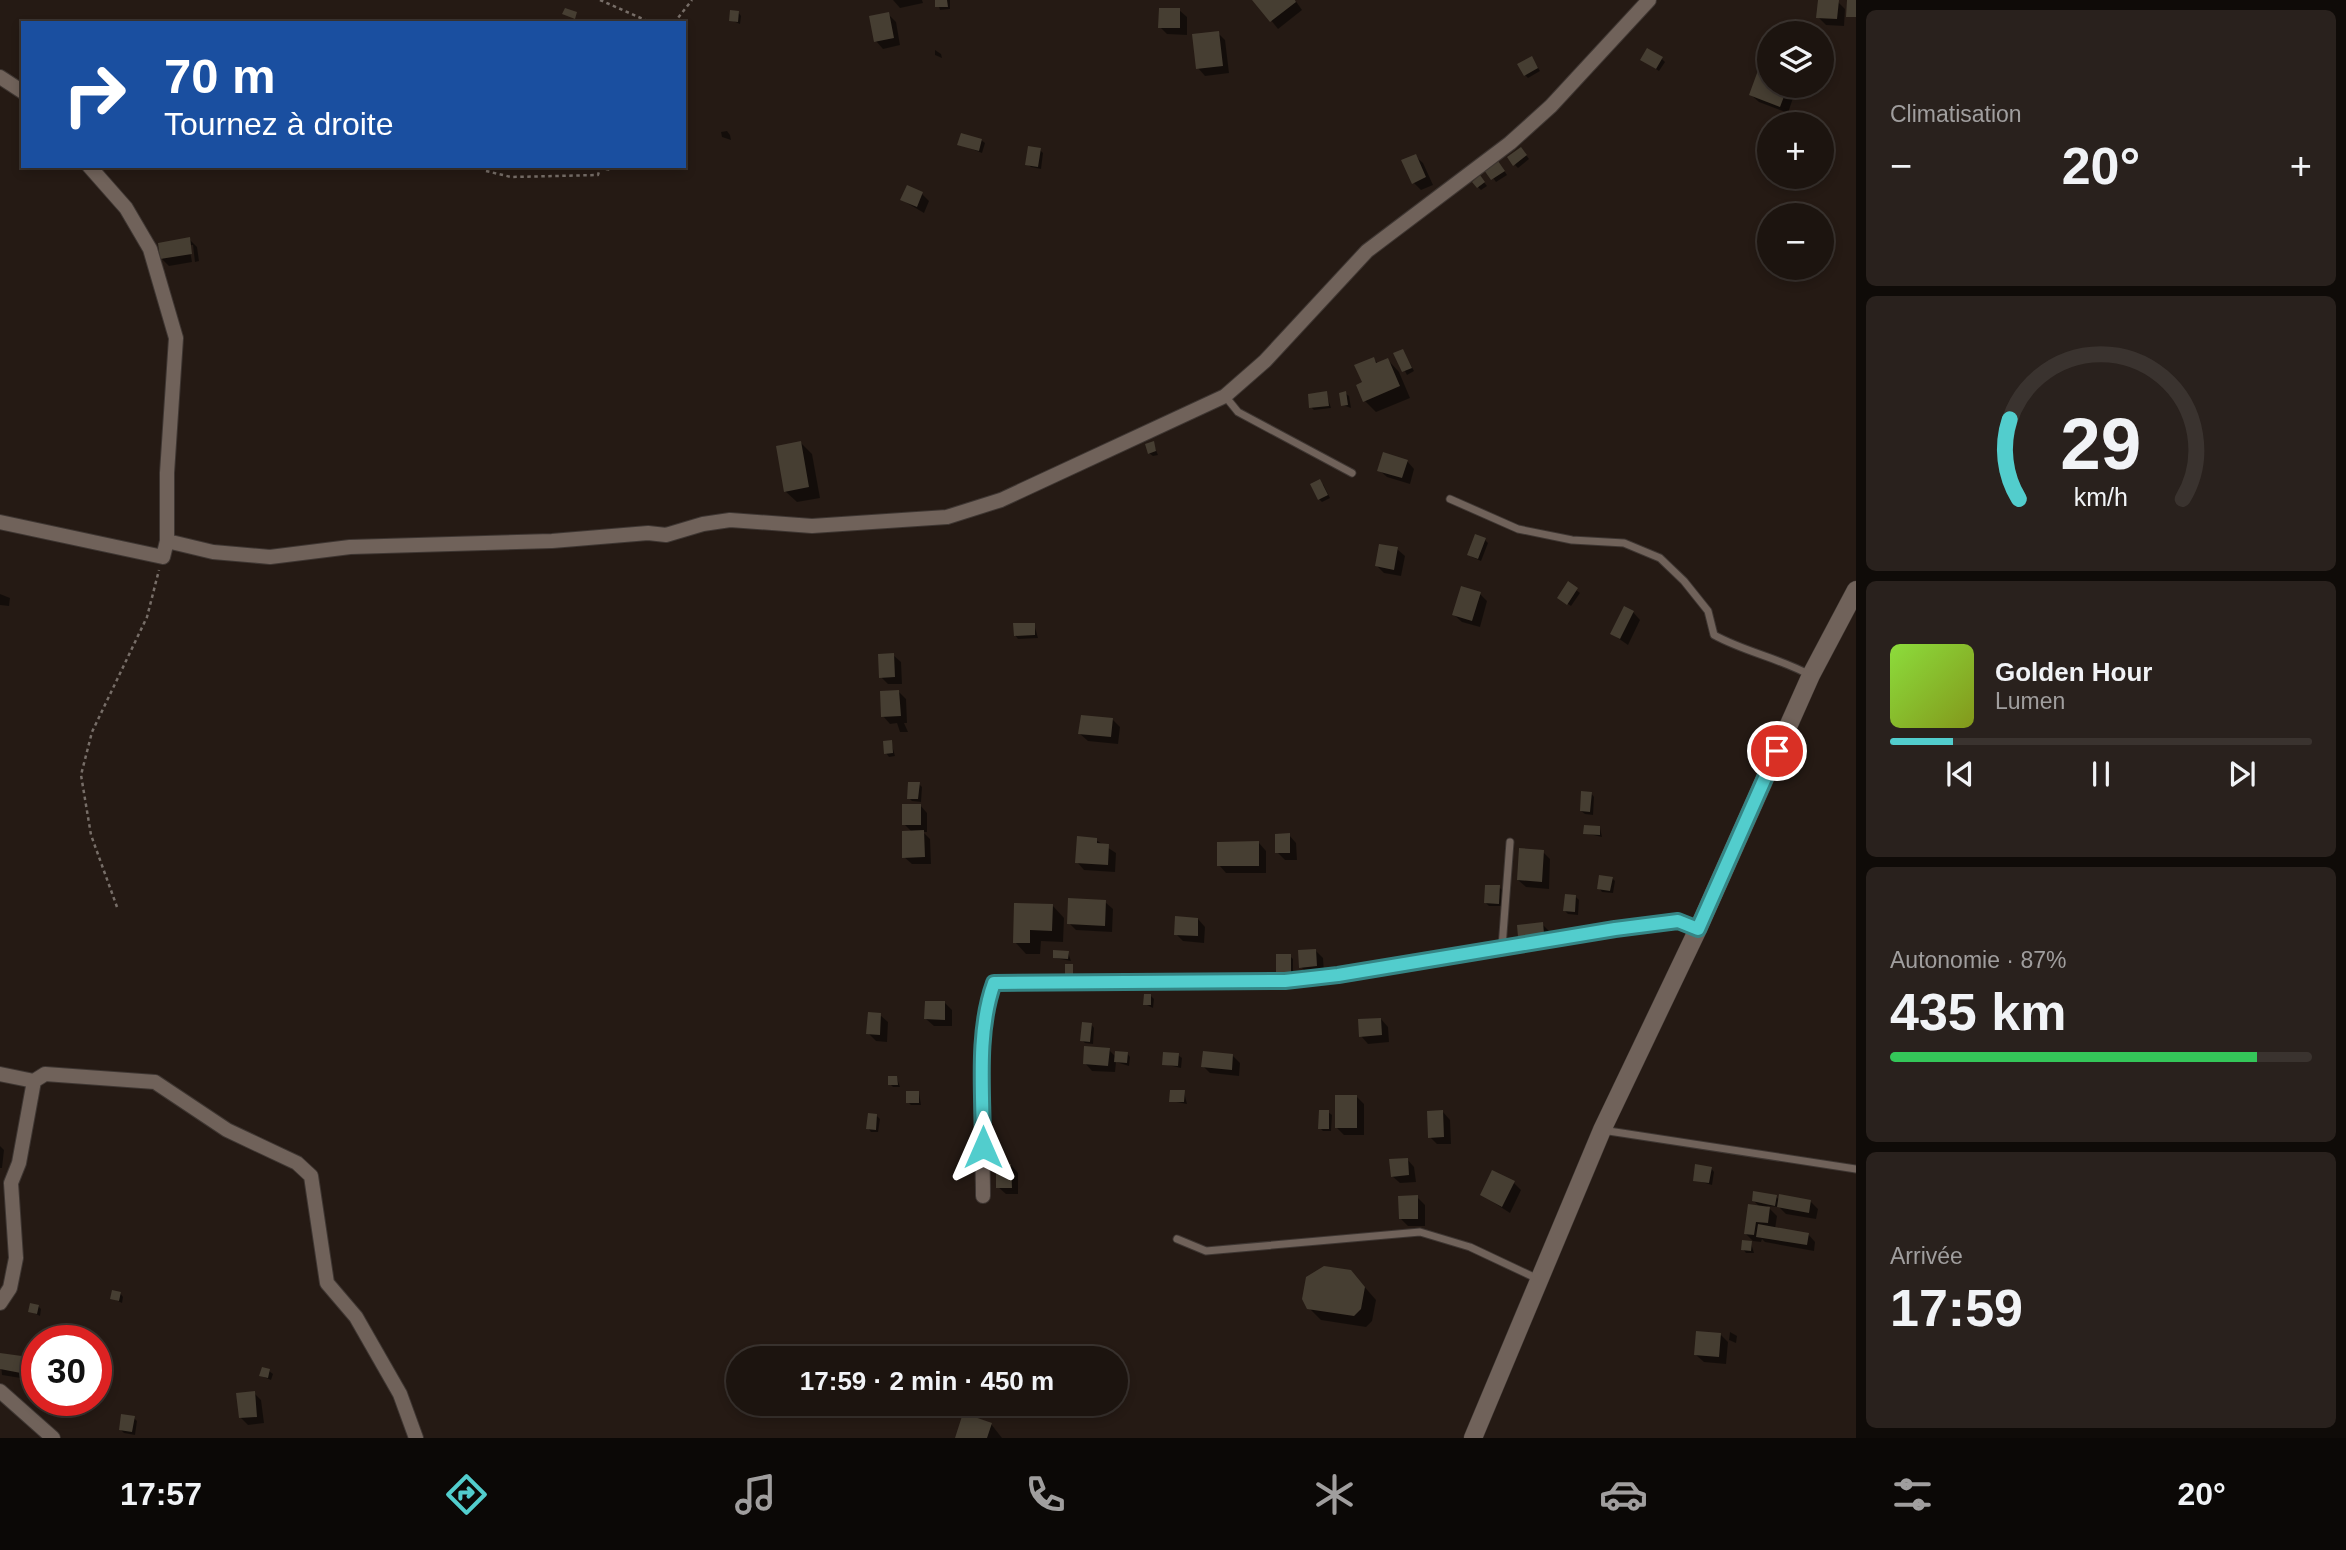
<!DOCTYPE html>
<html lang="fr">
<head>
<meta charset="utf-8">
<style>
  body { margin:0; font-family:Helvetica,sans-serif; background:#29211d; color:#f1f3f6; height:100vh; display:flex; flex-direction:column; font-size:26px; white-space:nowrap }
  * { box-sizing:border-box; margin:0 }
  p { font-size:23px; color:#a09e9e }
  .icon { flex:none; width:38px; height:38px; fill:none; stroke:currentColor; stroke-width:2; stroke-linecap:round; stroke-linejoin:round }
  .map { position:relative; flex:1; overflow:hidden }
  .drawer { display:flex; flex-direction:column; gap:10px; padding:10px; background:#0f0b08; width:490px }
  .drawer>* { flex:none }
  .top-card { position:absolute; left:21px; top:21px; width:665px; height:147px; border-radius:0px; box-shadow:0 4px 10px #0003,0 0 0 2px #3a332f; background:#1a4fa0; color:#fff; overflow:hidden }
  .buttons { position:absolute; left:1757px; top:21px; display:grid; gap:14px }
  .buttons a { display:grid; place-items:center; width:77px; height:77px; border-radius:50%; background:#1c140f; box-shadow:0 4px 10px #0003,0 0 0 2px #3a332f; font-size:35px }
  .speed { position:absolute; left:21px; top:1325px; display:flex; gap:14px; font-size:35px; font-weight:700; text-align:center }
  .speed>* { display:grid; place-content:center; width:91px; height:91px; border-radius:50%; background:#1c140f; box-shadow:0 4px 10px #0003,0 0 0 2px #3a332f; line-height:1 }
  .speed .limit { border:10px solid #d22; background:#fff; color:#111 }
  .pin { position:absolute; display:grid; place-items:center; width:60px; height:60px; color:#fff; margin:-30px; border:4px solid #fff; border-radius:50%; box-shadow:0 2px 7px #0007 }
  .me { position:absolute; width:77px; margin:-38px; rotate:0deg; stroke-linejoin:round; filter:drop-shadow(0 0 5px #0008) }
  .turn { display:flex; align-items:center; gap:24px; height:147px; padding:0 28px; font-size:32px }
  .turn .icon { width:91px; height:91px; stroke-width:2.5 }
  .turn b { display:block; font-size:49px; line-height:60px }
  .big { font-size:52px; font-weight:700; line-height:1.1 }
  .drawer .widget { flex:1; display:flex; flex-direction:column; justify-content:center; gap:10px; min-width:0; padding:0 24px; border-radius:10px; background:#29211d }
  .drawer .dial { align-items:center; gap:0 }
  .dial svg { height:182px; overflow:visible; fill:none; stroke:#3a332f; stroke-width:7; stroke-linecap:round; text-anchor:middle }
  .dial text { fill:#f1f3f6; stroke:none }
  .song { display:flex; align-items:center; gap:21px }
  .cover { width:84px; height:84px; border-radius:10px; background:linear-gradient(135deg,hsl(90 70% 55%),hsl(70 70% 35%)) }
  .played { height:7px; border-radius:4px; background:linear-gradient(90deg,#52cdcd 15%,#3a332f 15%) }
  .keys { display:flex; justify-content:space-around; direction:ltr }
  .heat { display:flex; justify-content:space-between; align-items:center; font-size:38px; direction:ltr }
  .charge { height:10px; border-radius:5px; background:linear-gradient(90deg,#34c759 87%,#3a332f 0) }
  .trip { position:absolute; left:726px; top:1346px; width:402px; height:70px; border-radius:35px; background:#1c140f; box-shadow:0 4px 10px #0003,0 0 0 2px #3a332f; font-weight:700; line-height:70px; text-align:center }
  .menu { display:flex; height:112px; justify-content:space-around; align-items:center; background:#0b0806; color:#a09e9e }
  .menu .icon { width:49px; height:49px }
  .menu .on { color:#52cdcd }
  .menu b { font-size:32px; color:#f1f3f6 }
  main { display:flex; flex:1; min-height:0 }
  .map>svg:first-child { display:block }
  .shadow { fill:#0007 }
  .building { fill:#463e32 }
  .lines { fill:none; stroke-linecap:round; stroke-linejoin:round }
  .service-casing { stroke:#3e3632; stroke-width:9 }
  .minor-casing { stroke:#3e3632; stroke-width:16 }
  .tertiary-casing { stroke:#3e3632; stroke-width:19 }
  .path { stroke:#776e68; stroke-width:2.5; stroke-dasharray:3.5 3.5; stroke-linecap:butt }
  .service { stroke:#70625a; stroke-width:7 }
  .minor { stroke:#70625a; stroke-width:14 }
  .tertiary { stroke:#70625a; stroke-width:18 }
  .route-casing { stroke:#358585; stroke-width:18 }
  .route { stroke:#52cdcd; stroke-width:12 }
</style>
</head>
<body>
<main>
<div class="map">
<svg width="1856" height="1438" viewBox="0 0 1856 1438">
  <rect width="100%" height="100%" fill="#251a14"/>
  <!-- shadow -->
  <path class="shadow" d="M893 0H922L923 3 900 8Z
    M937 0H950V9L940 10Z
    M1255 0H1295L1302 10 1278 29Z
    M1838 2 1845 9 1844 26 1826 25 1818 17Z
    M1179 10 1187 17V35L1167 34 1160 27Z
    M738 12 741 16 740 24 731 20Z
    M888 14 896 22 900 45 883 49 876 41Z
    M1218 33 1225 40 1229 73 1205 76 1198 68Z
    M935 50 941 54 942 58 935 55Z
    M1532 58 1540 71 1528 78 1525 75Z
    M1662 59 1665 62 1659 71 1642 60Z
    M1761 67 1769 70V86H1797L1788 113 1759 102 1751 95Z
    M727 131 730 135 731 140 722 137 721 132Z
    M981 140 985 143 982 153 959 144Z
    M1040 150 1043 153 1041 169 1031 167 1027 164Z
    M1524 152 1529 159 1518 168 1515 165Z
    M1415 156 1423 163 1433 185 1421 190 1414 183Z
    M1501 166 1507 175 1496 182 1487 170Z
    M1483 181 1487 186 1481 190 1478 187Z
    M922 194 929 201 924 213 902 200Z
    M189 239 197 247 199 261 195 262 193 245H189L192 262 169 266 162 259Z
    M1403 351 1414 371 1407 375 1396 354Z
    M1373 359 1379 364 1388 360 1399 372 1410 398 1376 412 1365 401 1364 383Z
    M1326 393 1331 408 1314 410 1311 407Z
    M1345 393 1349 396 1351 408 1343 405Z
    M801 443 812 454 820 498 797 502 785 491Z
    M1153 443 1158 455 1153 456 1149 453Z
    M1407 461 1414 469 1410 484 1387 477 1379 470Z
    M1323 484 1330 498 1322 502 1319 499Z
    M1485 540 1488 543 1481 561 1472 557 1469 554Z
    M1397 549 1405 556 1401 576 1384 573 1377 566Z
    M1568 584 1580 593 1571 606 1562 600Z
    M0 594 10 598 9 606 0 605Z
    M1480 594 1487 601 1480 627 1462 622 1454 615Z
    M1633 612 1640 620 1628 645 1612 634Z
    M1034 624 1038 638 1018 639 1015 635Z
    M893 655 901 662 902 684H888L881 677Z
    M899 692 906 699 907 723H904L908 732H900L897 723 890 724 883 716Z
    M1112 719 1120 727 1118 744 1088 741 1080 734Z
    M891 742 895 756 889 757 886 753Z
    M919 784 922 787 921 802 912 801 909 798Z
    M1591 793 1594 797 1593 815 1585 814 1581 811Z
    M920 805 927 813V832H923L930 839 931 864H912L904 857 912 832 904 824Z
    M1600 828 1602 837 1585 833Z
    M1289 835 1296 843 1297 860H1285L1277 852Z
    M1096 840 1116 853 1115 872 1084 870 1077 862Z
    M1259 843 1266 851V873H1226L1219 865Z
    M1543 852 1550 859 1549 889 1526 887 1518 880Z
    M1612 878 1615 881 1613 893 1602 892 1599 888Z
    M1499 887 1502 890 1501 906H1489L1486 903Z
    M1576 897 1579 900 1578 915 1568 914 1565 911Z
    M1105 902 1113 909 1112 932 1076 930 1069 923Z
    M1053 906 1064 918 1063 942 1041 941 1040 954H1026L1015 942Z
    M1198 919 1205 927 1204 943 1183 941 1176 934Z
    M1542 924 1549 931 1550 941 1527 943 1519 936Z
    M1315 950 1323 958 1324 973 1308 974 1301 967Z
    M1068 952 1071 961 1055 958Z
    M1290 956 1293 959V975H1281L1277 972Z
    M1151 996 1154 999 1153 1008 1145 1004Z
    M945 1003 952 1010V1026H934L926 1019Z
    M880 1015 888 1022 887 1042 876 1041 868 1033Z
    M1381 1019 1388 1027 1389 1042 1368 1044 1361 1036Z
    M1091 1024 1094 1028 1093 1044 1085 1043 1082 1040Z
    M1109 1050 1116 1057 1127 1053 1130 1057 1129 1066 1116 1062 1115 1072 1092 1071 1085 1063Z
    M1178 1055 1182 1058 1181 1068 1164 1064Z
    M1233 1056 1240 1063 1239 1076 1210 1073 1203 1066Z
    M897 1078 900 1087H893L890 1084Z
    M1184 1092 1187 1104 1171 1101Z
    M919 1093 921 1105H911L908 1102Z
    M1357 1097 1364 1104V1135H1344L1337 1128Z
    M1328 1112 1332 1115 1331 1131H1323L1320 1128Z
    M1443 1112 1450 1120 1451 1144H1437L1430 1137Z
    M877 1116 880 1119 878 1132H871L868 1128Z
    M0 1146 4 1150 2 1168H0Z
    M1407 1159 1414 1167 1416 1182 1400 1183 1392 1176Z
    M1011 1165 1018 1173V1194H1006L998 1187Z
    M1711 1168 1714 1172 1712 1185 1695 1180Z
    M1514 1183 1521 1190 1510 1213 1482 1195Z
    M1417 1197 1425 1205V1226H1408L1401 1219Z
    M1776 1197 1780 1200 1811 1202 1818 1209 1816 1219 1786 1214 1779 1207 1767 1206 1777 1216 1775 1229 1808 1234 1815 1242 1814 1251 1765 1242 1762 1239 1761 1242 1753 1241 1746 1234 1760 1207 1754 1201Z
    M1751 1243 1754 1253H1746L1743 1249Z
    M1362 1284 1376 1300 1372 1321 1366 1327 1321 1320 1309 1308Z
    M120 1293 123 1297 122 1303 112 1298Z
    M38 1306 41 1309 40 1316 30 1311Z
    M1730 1332 1737 1336 1736 1343 1729 1340Z
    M1721 1335 1728 1342 1726 1364 1704 1362 1696 1355Z
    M0 1354 28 1359 35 1366 33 1380 2 1375Z
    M269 1371 273 1374 271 1380 261 1376Z
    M254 1393 261 1400 264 1423 248 1425 240 1417Z
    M76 1400H91L90 1408 79 1406Z
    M1061 1404H1083L1084 1405 1079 1413Z
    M134 1418 137 1421 135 1435 124 1433 121 1430Z
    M991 1424 1002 1438H957Z"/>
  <!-- building -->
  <path class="building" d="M935 0H947L948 7H935Z
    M1252 0H1295L1296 2 1270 22Z
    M1818 0H1839L1837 19 1816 18Z
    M1847 0H1856V17H1846Z
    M565 8 577 12 575 19 562 14Z
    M1159 8H1180V28H1158Z
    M730 10 739 11 738 22 729 21Z
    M889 12 894 38 874 42 869 16Z
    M1219 31 1223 66 1196 69 1192 34Z
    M1647 48 1663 57 1656 69 1640 60Z
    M1532 56 1538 68 1524 76 1517 64Z
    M1760 65 1769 68V86H1788L1780 107 1749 95Z
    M961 133 982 139 979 151 957 145Z
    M1028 146 1041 148 1038 167 1025 165Z
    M1521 147 1527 155 1513 166 1507 157Z
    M1416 154 1426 177 1412 184 1401 160Z
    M1498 161 1505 171 1491 180 1484 170Z
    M1480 175 1485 182 1477 188 1472 182Z
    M907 185 923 192 917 207 900 200Z
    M190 237 192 254 160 259 158 243Z
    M1403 349 1412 368 1402 372 1393 353Z
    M1374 357 1376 363 1388 358 1400 386 1363 402 1356 385 1362 382 1354 365Z
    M1327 391 1329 406 1309 408 1308 394Z
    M1346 391 1348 405 1341 406 1339 393Z
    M801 441 809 487 784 492 776 446Z
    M1154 441 1156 451 1148 454 1145 444Z
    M1383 452 1408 460 1402 478 1377 471Z
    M1320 479 1328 495 1318 500 1310 484Z
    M1475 534 1486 538 1478 559 1467 555Z
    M1379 544 1398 547 1394 570 1375 566Z
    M1568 581 1578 588 1567 605 1557 598Z
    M1461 586 1481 592 1472 621 1452 615Z
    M1624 606 1634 611 1620 639 1610 634Z
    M1013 623H1035V635L1014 636Z
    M894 653 895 677 879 678 878 654Z
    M899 690 901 716 881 717 880 691Z
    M1081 715 1113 718 1111 737 1078 734Z
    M892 740 893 753 884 754 883 741Z
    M908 782H920L918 799H907Z
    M1581 791 1592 792 1590 812 1580 811Z
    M902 804H921V825H902Z
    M1584 825 1600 826V835L1583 834Z
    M924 830 925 857 902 858V831Z
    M1290 833V853H1275V834Z
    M1077 836 1097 838V843L1109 844 1108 865 1075 863Z
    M1259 841V866H1217V842Z
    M1519 848 1544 850 1542 882 1517 880Z
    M1599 875 1613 877 1610 891 1597 889Z
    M1485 885H1500L1499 904 1484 903Z
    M1565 894 1576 895 1575 912 1563 911Z
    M1068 898 1106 900 1105 926 1067 924Z
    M1014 903 1053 904 1052 931 1030 930V943H1013Z
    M1175 916 1198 918V936L1174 935Z
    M1543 922 1544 934 1518 937 1517 925Z
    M1316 949 1317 966 1299 968 1298 950Z
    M1053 950 1069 951 1068 959 1053 958Z
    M1276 954H1291V973H1276Z
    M1065 964H1073V975H1065Z
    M1144 994H1151V1005H1143Z
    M925 1001H945V1020L924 1019Z
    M868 1012 881 1013 880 1035 866 1034Z
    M1381 1018 1382 1035 1359 1037 1358 1019Z
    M1082 1022 1092 1023 1090 1042 1080 1041Z
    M1084 1046 1110 1048 1108 1066 1083 1064Z
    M1115 1051 1128 1052 1127 1063 1114 1062Z
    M1203 1051 1233 1054 1232 1070 1201 1067Z
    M1163 1052 1179 1053 1178 1066 1162 1065Z
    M888 1076H897L898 1085H888Z
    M1170 1090H1185L1184 1102H1169Z
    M906 1091H919V1103H906Z
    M1335 1095H1357V1128H1335Z
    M1319 1110H1329V1129H1318Z
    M1443 1110 1444 1137 1428 1138 1427 1111Z
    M868 1113 877 1114 876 1130 866 1129Z
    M1408 1158 1409 1175 1391 1177 1389 1159Z
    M996 1164H1011L1012 1188H996Z
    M1695 1164 1712 1167 1709 1183 1693 1181Z
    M1492 1170 1515 1181 1502 1207 1480 1195Z
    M1753 1191 1777 1195 1775 1206 1752 1201Z
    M1779 1194 1811 1200 1809 1213 1777 1207Z
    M1418 1195V1219H1399L1398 1196Z
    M1748 1204 1770 1207 1768 1223 1756 1222 1754 1235 1744 1234Z
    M1758 1224 1809 1233 1807 1245 1756 1237Z
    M1742 1240 1752 1241 1751 1251 1741 1250Z
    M1324 1266 1351 1270 1365 1287 1361 1309 1354 1316 1307 1309 1302 1299 1306 1277Z
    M112 1290 121 1292 119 1301 110 1299Z
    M30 1303 39 1305 37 1314 28 1312Z
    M73 1330 82 1332 80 1340 71 1339Z
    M1696 1331 1721 1333 1719 1357 1694 1355Z
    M0 1353 29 1357 26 1374 0 1369Z
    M262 1367 270 1369 268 1378 259 1376Z
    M255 1391 257 1417 239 1418 236 1393Z
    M963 1413 992 1423 987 1438H955Z
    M121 1414 135 1416 132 1432 119 1430Z"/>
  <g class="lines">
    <defs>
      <path id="service" d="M1225 396 1238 412 1352 473
        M1450 499 1518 529 1572 540 1624 543 1660 558 1684 581 1708 611 1714 635C1745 652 1779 658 1810 675
        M1502 947 1510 842
        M1602 1130 1856 1169
        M1177 1239 1206 1251 1420 1232 1470 1247 1538 1279"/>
      <path id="minor" d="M0 77 23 92
        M0 522 163 557 167 541V473L176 338 150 249 126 208 89 166
        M167 541 213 552 270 557 350 547 552 541 648 533 666 535 703 524 730 520 812 526 947 517 1001 500 1225 396 1265 361 1367 251 1510 143 1551 106 1649 0
        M0 1074 34 1081
        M983 1196C983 1136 974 1036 994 983L1285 981 1338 975 1615 929 1678 921 1698 929
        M0 1303 10 1288 16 1258 11 1183 19 1163 34 1081 45 1074 155 1082 227 1130 297 1163 311 1176 327 1283 356 1317 400 1394 416 1438
        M0 1391 53 1438"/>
      <path id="tertiary" d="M1473 1438 1602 1130 1698 929 1811 675 1856 590"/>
    </defs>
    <!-- service casing -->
    <use href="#service" class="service-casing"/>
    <!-- minor casing -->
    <use href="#minor" class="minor-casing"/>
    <!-- tertiary casing -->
    <use href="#tertiary" class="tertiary-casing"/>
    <!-- path -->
    <path class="path" d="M600 0 652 23
      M674 23 692 0
      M486 171 511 177 598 175 600 168 612 170V166
      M117 907 91 835 81 775 92 732 147 617 159 570"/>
    <!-- service -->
    <use href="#service" class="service"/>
    <!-- minor -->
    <use href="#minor" class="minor"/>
    <!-- tertiary -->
    <use href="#tertiary" class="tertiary"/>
  </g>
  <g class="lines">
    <defs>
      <path id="route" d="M983 1147C983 1094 976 1033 994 983L1285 981 1338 975 1615 929 1678 921 1698 929 1777 751"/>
    </defs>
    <!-- route casing -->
    <use href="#route" class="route-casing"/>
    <!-- route -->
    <use href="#route" class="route"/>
  </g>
</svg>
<div class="buttons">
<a><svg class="icon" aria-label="layers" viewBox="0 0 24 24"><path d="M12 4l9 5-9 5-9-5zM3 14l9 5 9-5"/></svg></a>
<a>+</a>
<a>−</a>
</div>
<div class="speed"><div class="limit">30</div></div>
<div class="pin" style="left:1777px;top:751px;background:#d93025"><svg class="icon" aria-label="arrive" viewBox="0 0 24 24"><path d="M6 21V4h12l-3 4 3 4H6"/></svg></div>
<svg class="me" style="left:983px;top:1147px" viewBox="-20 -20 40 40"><path d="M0-17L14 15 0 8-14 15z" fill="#52cdcd" stroke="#fff" stroke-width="4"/></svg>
<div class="trip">17:59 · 2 min · 450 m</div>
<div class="top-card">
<div class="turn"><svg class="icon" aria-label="right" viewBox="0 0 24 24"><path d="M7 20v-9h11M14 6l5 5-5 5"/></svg><div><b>70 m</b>Tournez à droite</div></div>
</div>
</div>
<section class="drawer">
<div class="widget"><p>Climatisation</p>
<div class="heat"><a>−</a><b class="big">20°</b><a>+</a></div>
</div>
<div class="widget dial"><svg viewBox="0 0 100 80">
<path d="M14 69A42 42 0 1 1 86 69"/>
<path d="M14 69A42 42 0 0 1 10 34" stroke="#52cdcd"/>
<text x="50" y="56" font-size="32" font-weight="700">29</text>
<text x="50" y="72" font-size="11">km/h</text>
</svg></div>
<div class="widget">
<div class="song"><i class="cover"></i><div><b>Golden Hour</b><p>Lumen</p></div></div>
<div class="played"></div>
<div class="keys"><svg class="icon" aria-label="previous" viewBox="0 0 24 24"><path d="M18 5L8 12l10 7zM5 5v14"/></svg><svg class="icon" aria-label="pause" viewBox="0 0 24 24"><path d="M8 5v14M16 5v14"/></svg><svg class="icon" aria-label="next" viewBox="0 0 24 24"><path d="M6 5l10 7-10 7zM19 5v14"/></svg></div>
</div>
<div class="widget"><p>Autonomie · 87%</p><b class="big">435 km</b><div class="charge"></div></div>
<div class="widget"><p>Arrivée</p><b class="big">17:59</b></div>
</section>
</main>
<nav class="menu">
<b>17:57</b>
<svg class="icon on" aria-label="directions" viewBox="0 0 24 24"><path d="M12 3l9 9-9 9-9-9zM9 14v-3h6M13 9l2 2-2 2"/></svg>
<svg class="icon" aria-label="music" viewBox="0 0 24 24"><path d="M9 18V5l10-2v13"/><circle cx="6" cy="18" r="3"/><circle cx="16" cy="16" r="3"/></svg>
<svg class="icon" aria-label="phone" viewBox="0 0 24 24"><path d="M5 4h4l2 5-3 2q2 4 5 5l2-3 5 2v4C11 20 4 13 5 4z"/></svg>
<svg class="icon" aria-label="climate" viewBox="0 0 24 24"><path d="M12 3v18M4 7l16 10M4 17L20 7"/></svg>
<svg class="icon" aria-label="car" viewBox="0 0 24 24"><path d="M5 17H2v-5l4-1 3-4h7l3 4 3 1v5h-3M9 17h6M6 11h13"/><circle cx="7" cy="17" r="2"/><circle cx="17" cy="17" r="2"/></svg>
<svg class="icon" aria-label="filters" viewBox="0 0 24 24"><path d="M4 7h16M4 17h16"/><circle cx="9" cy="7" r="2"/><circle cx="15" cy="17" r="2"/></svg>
<b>20°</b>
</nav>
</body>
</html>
